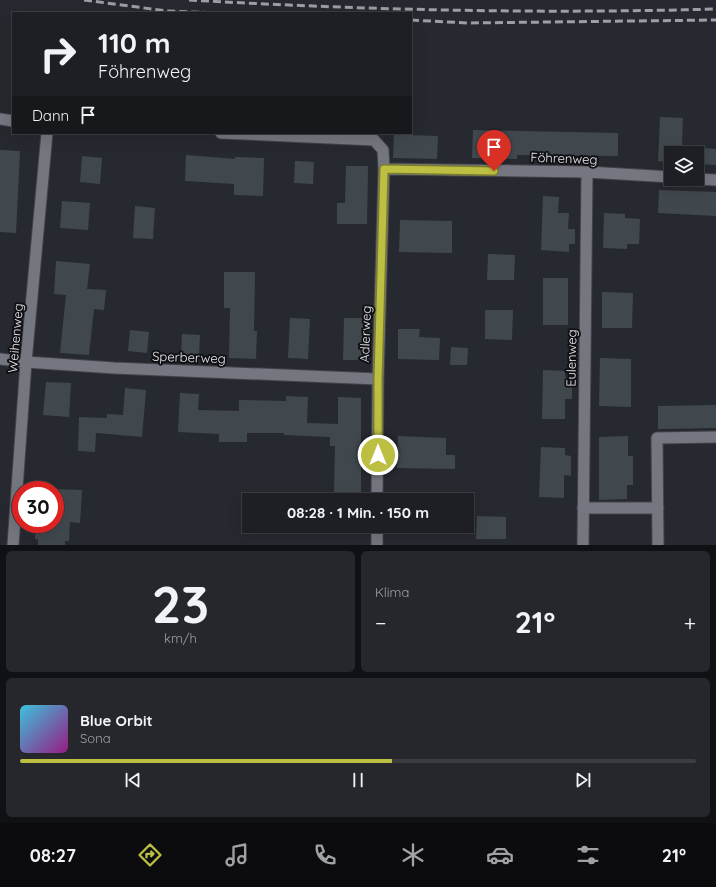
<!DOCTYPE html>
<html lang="de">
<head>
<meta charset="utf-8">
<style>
  body { margin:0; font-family:Quicksand,sans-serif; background:#25272c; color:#f1f3f6; height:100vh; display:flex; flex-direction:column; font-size:15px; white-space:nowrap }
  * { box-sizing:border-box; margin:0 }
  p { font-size:13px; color:#a0a2a6 }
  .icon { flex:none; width:22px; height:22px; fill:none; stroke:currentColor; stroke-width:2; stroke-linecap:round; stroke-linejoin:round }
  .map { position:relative; height:545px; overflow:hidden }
  .details { display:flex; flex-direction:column; gap:6px; padding:6px; background:#101114; flex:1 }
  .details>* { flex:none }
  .hud { position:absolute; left:12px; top:12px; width:400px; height:122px; border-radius:0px; box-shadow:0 4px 16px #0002,0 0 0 1px #3b3d41; background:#1d1f24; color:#f1f3f6; overflow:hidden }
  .controls { position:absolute; left:664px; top:146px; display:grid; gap:8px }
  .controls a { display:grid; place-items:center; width:40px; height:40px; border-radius:0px; background:#1d1f24; box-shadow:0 4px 16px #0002,0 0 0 1px #3b3d41; font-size:20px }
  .speed { position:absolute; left:12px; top:481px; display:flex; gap:8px; font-size:20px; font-weight:700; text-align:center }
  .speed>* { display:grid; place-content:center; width:52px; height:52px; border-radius:50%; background:#1d1f24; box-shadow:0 4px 16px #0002,0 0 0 1px #3b3d41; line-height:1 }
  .speed .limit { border:6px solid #d22; background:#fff; color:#111 }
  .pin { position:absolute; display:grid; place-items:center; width:34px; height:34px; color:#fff; margin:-41px -17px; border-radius:50% 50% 50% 0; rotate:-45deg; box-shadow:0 0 4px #0007 }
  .pin .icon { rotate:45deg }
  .me { position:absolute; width:44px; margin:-22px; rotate:0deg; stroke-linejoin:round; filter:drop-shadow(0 0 3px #0008) }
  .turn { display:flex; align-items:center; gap:14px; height:84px; padding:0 20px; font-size:18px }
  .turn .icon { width:52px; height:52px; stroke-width:2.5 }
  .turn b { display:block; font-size:28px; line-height:34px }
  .then { display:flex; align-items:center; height:38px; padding:0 20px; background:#0003; gap:8px; font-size:15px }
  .big { font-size:30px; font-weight:800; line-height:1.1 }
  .details .card { flex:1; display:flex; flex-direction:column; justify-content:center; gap:6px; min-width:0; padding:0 14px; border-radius:6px; background:#25272c }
  .details .dial { align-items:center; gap:0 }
  .dial b { font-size:52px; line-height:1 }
  .song { display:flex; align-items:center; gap:12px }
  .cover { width:48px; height:48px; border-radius:6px; background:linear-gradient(135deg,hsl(190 70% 55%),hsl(310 70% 35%)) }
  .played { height:4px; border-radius:2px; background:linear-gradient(90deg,#bdbf43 55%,#3b3d41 55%) }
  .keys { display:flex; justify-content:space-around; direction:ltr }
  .heat { display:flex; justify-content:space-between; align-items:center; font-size:22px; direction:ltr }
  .details .tiles { flex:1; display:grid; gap:6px; grid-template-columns:1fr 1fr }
  .card:last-child { grid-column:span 2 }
  .trip { position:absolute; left:242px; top:493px; width:232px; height:40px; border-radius:0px; background:#1d1f24; box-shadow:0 4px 16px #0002,0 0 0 1px #3b3d41; font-weight:800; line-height:40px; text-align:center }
  .dock { display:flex; height:64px; justify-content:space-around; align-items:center; background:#0c0c0e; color:#a0a2a6 }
  .dock .icon { width:28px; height:28px }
  .dock .on { color:#bdbf43 }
  .dock b { font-size:18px; color:#f1f3f6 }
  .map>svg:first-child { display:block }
  .building { fill:#40484e }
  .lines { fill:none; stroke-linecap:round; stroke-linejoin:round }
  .minor-casing { stroke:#44454b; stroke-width:13 }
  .minor { stroke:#757780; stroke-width:11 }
  .rail { stroke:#9e9fa5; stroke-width:3; stroke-dasharray:8 4; stroke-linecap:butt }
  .route-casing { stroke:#7b7c2c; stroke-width:10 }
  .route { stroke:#bdbf43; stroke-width:7 }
  .labels { text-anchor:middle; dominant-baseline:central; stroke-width:4; stroke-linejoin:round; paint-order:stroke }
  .street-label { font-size:13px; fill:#e8e9ee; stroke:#111115 }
</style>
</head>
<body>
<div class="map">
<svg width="716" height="545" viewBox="0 0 716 545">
  <rect width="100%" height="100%" fill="#272930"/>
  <!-- building -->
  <path class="building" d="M660 117 683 118 682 146 716 149V165L697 164V153H671V162L658 161Z
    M473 130 618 133V156L517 155V159L472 158Z
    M394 133H409V135L438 136 437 159 393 158Z
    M0 150 20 151 16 233 0 232Z
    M186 155 235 159V157L264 158 263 196 234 195V184L185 181Z
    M82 156 102 158 100 184 80 182Z
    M295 161 314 162 313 184 294 183Z
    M346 166H368L367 224H337V203H345Z
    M659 190 716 192V216L658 213Z
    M543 196 559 197 558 213H569L568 229H575V244H569V252L541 250Z
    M62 201 90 203 88 230 60 228Z
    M135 206 155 208 153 239 133 238Z
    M604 213 625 214V218L640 219 639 244H627V249L603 248Z
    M400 220 452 221V253L399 252Z
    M488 254 515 255 514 280H487Z
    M56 261 90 264 87 289 106 290 104 310 94 309 89 355 60 353 66 295 54 294Z
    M224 272H255L254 331H257L256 359 229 358 230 308H224Z
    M543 278H568V325H543Z
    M602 292 633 293 632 328H602Z
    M485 310H513L512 340 485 339Z
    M290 318 310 319 308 359 288 358Z
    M344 318H364L363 360H343Z
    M398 329H420L419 337 440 338 439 360 398 359Z
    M130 330 149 332 147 353 128 351Z
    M182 334 200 335 199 355H181Z
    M451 347 468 348 467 365H450Z
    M600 358 631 359V407L599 406Z
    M543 370 565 371V377H572V399H565V419H542Z
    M46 382 71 383 69 417 43 415Z
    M125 388 146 390 142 437 96 433 95 452 78 451 79 417 107 418V414L123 415Z
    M180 393 199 394 198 410 239 411V400L286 401V396L308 397 307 423 338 424V397L361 398V493H334L335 446H330V437L284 435V433H247V442H219V434L178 432Z
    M716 405V428L658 429V406Z
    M398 436 446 438V455H455V469L397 468Z
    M628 436V456H633V485H627V499L599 500V437Z
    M541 447 565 448V455L571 456V476L564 475V498L539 497Z
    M55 489 82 490 80 523 70 522 69 541H65V545H38V539H35L36 524H55Z
    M477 516 506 517V539H476Z"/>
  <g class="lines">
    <defs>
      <path id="minor" d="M0 119 13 121
        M221 133 374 140 383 150 384 169 378 379 377 500
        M384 169 587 172 671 177
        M697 179 716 180
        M0 359 26 362 114 368 378 379
        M583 508H658
        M13 545 26 362 47 133
        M377 545V526
        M583 545 587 172
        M658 545 657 438 716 437"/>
    </defs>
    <!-- minor casing -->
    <use href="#minor" class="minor-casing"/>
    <!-- minor -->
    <use href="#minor" class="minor"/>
    <!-- rail -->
    <path class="rail" d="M84 0 167 11 221 13
      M189 0C364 10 540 14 716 9
      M411 20 467 23 716 20"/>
  </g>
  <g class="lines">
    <defs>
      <path id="route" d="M378 455V379L384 169 494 171"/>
    </defs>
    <!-- route casing -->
    <use href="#route" class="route-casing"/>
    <!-- route -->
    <use href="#route" class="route"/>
  </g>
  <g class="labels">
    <!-- street labels -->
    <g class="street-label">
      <text transform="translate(564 158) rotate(2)">Föhrenweg</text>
      <text transform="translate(365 334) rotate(-88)">Adlerweg</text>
      <text transform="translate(15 338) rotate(-85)">Weihenweg</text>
      <text transform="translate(189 357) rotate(2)">Sperberweg</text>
      <text transform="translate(571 358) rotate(-89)">Eulenweg</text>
    </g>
  </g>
</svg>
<div class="controls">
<a><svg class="icon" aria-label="layers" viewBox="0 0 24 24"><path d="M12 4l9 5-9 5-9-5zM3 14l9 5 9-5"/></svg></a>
</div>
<div class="speed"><div class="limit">30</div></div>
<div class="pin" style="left:494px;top:171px;background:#d93025"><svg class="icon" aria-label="arrive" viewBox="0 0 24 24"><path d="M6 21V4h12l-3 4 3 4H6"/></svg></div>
<svg class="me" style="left:378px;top:455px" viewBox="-20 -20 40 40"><circle r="17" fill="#bdbf43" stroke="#fff" stroke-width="3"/><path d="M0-11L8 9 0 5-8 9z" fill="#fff"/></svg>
<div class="trip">08:28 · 1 Min. · 150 m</div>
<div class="hud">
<div class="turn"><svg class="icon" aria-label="right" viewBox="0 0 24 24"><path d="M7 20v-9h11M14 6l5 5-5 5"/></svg><div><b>110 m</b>Föhrenweg</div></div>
<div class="then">Dann<svg class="icon" aria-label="arrive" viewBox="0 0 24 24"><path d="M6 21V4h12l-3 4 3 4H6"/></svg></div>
</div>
</div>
<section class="details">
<div class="tiles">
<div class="card dial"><b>23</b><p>km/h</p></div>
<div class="card"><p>Klima</p>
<div class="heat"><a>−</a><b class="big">21°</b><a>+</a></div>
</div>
<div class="card">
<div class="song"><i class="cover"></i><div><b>Blue Orbit</b><p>Sona</p></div></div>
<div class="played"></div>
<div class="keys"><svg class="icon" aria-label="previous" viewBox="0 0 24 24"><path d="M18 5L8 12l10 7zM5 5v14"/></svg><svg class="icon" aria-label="pause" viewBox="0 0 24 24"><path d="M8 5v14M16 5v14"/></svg><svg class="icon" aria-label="next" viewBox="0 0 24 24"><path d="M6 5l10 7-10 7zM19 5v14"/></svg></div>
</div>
</div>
</section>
<nav class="dock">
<b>08:27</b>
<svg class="icon on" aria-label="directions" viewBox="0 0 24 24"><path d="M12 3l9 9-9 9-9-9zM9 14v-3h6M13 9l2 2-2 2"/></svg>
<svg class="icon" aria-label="music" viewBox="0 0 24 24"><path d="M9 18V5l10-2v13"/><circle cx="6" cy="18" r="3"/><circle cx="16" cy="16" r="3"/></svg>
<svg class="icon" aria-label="phone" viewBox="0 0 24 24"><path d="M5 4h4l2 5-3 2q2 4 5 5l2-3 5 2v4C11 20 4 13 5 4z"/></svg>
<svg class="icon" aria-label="climate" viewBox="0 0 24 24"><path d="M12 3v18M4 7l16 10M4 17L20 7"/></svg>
<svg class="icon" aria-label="car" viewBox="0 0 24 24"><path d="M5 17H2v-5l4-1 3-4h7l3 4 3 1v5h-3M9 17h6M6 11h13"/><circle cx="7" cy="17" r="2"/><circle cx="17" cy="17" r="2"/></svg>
<svg class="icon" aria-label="filters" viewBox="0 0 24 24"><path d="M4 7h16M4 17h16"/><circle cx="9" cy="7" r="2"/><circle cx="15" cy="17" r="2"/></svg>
<b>21°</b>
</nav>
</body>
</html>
